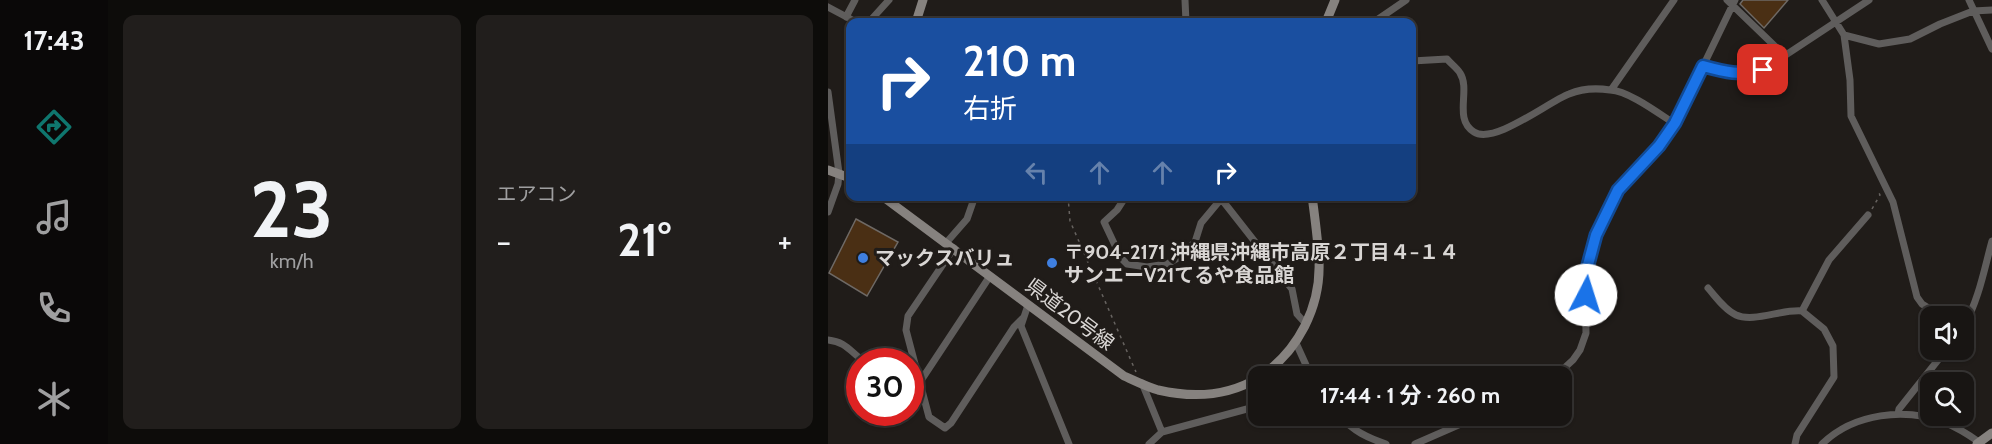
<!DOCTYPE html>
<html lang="ja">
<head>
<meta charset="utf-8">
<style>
  body { margin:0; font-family:Cabin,"Noto Sans JP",sans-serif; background:#211e1c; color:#f1f3f6; height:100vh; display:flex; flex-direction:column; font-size:22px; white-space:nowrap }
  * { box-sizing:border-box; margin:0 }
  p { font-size:20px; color:#9f9fa0 }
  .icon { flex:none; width:33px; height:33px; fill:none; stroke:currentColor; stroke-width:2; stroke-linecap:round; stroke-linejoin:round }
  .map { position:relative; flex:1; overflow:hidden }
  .side { display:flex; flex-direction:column; gap:15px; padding:15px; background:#0d0c0a; width:720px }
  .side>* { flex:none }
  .top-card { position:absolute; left:18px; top:18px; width:570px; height:183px; border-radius:12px; box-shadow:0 2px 4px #0004,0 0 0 2px #363433; background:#1a4fa0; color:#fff; overflow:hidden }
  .tools { position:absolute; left:1092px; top:306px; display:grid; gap:12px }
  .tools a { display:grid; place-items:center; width:54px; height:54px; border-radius:12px; background:#181513; box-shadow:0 2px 4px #0004,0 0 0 2px #363433; font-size:30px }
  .speed { position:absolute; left:18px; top:348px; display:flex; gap:12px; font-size:30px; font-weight:700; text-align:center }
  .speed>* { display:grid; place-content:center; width:78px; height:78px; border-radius:50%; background:#181513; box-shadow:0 2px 4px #0004,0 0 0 2px #363433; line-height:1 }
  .speed .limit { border:9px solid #d22; background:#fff; color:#111 }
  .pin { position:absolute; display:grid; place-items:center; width:51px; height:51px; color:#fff; margin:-26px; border-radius:12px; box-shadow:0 3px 9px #0006 }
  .me { position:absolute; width:66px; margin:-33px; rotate:5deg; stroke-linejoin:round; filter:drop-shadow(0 0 4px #0008) }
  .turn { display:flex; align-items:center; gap:21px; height:126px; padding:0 18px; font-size:27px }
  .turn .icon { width:78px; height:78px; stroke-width:2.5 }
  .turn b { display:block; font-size:42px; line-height:51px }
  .lanes { display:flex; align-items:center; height:57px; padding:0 18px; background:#0003; justify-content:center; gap:30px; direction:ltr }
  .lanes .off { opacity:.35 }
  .big { font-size:45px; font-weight:700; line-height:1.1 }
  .side .tile { flex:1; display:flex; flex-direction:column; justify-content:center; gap:9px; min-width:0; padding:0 21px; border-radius:12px; background:#211e1c }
  .side .dial { align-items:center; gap:0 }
  .dial b { font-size:78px; line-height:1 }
  .heat { display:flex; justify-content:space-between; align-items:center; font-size:33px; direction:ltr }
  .side .tiles { flex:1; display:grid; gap:15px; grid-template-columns:repeat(2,1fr) }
  .trip { position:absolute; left:420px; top:366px; width:324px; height:60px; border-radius:12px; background:#181513; box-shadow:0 2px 4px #0004,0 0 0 2px #363433; font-weight:700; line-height:60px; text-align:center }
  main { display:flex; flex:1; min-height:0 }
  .tab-bar { display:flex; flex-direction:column; width:108px; justify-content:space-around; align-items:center; background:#0a0808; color:#9f9fa0 }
  .tab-bar .icon { width:42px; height:42px }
  .tab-bar .selected { color:#0f766e }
  .tab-bar b { font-size:27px; color:#f1f3f6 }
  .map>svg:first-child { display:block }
  .building { fill:#4a2f14; stroke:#6e6965; stroke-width:1.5 }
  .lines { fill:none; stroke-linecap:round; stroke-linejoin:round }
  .path { stroke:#676360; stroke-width:1.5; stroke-dasharray:3 4.5; stroke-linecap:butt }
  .minor { stroke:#5f5d5c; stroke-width:7 }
  .secondary { stroke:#86827f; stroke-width:9 }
  .route-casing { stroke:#114b97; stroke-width:15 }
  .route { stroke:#1a73e8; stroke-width:10 }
  .shop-dot { fill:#3f7fe0; stroke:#201c19; stroke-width:2 }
  .labels { text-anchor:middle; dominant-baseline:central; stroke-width:6; stroke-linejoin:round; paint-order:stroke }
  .poi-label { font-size:20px; font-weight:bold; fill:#d9d6d4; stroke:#201c19; text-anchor:start }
  .street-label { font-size:20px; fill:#d9d6d4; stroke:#201c19 }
</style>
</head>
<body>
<main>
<nav class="tab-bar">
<b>17:43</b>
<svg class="icon selected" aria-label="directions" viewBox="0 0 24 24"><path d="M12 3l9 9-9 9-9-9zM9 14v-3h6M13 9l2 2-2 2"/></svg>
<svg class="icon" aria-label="music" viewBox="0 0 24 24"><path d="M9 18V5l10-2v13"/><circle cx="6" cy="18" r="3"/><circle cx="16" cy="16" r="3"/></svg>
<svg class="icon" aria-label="phone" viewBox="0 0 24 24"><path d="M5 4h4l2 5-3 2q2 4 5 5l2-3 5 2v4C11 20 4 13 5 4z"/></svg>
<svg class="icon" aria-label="climate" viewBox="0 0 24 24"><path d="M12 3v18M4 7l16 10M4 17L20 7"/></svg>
</nav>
<section class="side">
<div class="tiles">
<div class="tile dial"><b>23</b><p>km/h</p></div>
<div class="tile"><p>エアコン</p>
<div class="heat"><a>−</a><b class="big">21°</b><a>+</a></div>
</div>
</div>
</section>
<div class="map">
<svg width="1164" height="444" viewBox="0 0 1164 444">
  <rect width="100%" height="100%" fill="#201c19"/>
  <!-- building -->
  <path class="building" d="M915 0H960L936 28 912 4Z
    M28 219 70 242 39 296 1 273Z"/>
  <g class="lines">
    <!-- path -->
    <path class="path" d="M240 196 242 221 308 372
      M1044 209 1052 195 1051 193"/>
    <!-- minor -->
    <path class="minor" d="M357 0 358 22
      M899 0 956 55
      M994 0 1016 35 1051 44 1082 39 1112 24 1145 11 1164 10
      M1141 0 1164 49
      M0 7 28 22
      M18 17 27 0
      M41 22 61 0
      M546 22 578 0
      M1016 35 1022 80 1023 116 1065 202 1089 297 1094 304 1113 316
      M584 61 619 59C623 64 629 68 632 73 643 90 625 119 646 132 666 145 720 102 741 94 753 89 769 88 782 90 801 91 830 113 847 124
      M875 66C897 72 912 76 935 70L1041 0
      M783 90 846 0
      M0 92 11 173 10 184 0 212
      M298 196 289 210 276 222 293 258 299 264 319 267 339 264 352 257 367 242 373 223 393 199
      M391 196 464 289 469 314 478 324
      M118 243 139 219 147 196
      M126 248 80 316 78 330 101 417 117 428 123 423 186 327 195 318
      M880 288C888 297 897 310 908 315 926 323 953 309 974 311
      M200 305 193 326 241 444
      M1136 326C1151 299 1156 270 1164 241
      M0 340C19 342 22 352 37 362
      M468 343 483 376
      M721 376 733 371 745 360 752 350 758 333 757 276 768 235 791 190 831 146 847 124 907 0
      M92 382 162 276
      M314 383 334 432
      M1070 414 1071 409 1118 350
      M512 416C525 431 540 438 558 444
      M321 444 334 432 430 406
      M587 444 651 416
      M967 444 969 435 1006 377 1005 346 996 329 974 311 1001 260 1040 215
      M994 444C1026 413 1077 407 1118 423 1130 428 1141 435 1151 442"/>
    <!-- secondary -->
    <path class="secondary" d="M88 22 95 0
      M498 22 507 0
      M0 170 22 178
      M54 196 296 376C307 381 319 387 330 390 365 398 400 396 430 378
      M433 376C470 351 493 307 491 261 490 240 487 218 484 196
      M1149 444 1164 433"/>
  </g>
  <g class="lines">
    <defs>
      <path id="route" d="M758 295 757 276 768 235 790 190 831 146 847 123 875 66C897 72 912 76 935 70"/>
    </defs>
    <!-- route casing -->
    <use href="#route" class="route-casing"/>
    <!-- route -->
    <use href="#route" class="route"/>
  </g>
  <!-- markers -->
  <g class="shop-dot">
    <circle cx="35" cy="258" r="6"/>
    <circle cx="224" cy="263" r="6"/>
  </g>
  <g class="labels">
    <!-- poi labels -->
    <g class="poi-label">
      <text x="236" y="252">〒904-2171 沖縄県沖縄市高原２丁目４−１４<tspan x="236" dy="23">サンエーV21てるや食品館</tspan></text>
      <text x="47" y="258">マックスバリュ</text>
    </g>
    <!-- street labels -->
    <g class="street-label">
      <text transform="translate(242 314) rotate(37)">県道20号線</text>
    </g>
  </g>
</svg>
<div class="tools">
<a><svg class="icon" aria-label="sound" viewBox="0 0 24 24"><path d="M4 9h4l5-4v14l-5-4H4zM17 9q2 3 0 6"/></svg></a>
<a><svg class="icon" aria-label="search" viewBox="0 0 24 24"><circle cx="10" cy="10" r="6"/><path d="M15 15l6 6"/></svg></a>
</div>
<div class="speed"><div class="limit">30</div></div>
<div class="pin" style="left:935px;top:70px;background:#d93025"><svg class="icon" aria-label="arrive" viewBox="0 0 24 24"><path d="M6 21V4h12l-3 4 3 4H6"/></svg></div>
<svg class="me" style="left:758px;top:295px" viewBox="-20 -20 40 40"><circle r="19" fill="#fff"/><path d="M0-13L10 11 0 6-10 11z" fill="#1a73e8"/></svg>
<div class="trip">17:44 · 1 分 · 260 m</div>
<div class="top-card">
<div class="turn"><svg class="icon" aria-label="right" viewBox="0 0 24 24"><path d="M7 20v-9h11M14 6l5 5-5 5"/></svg><div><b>210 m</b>右折</div></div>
<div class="lanes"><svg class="icon off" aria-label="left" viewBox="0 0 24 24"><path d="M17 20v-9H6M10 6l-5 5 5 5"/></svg><svg class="icon off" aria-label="ahead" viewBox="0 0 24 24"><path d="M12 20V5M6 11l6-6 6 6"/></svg><svg class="icon off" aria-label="ahead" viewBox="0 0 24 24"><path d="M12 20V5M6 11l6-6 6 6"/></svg><svg class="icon" aria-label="right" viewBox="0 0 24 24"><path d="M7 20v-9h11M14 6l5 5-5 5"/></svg></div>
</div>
</div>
</main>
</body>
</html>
